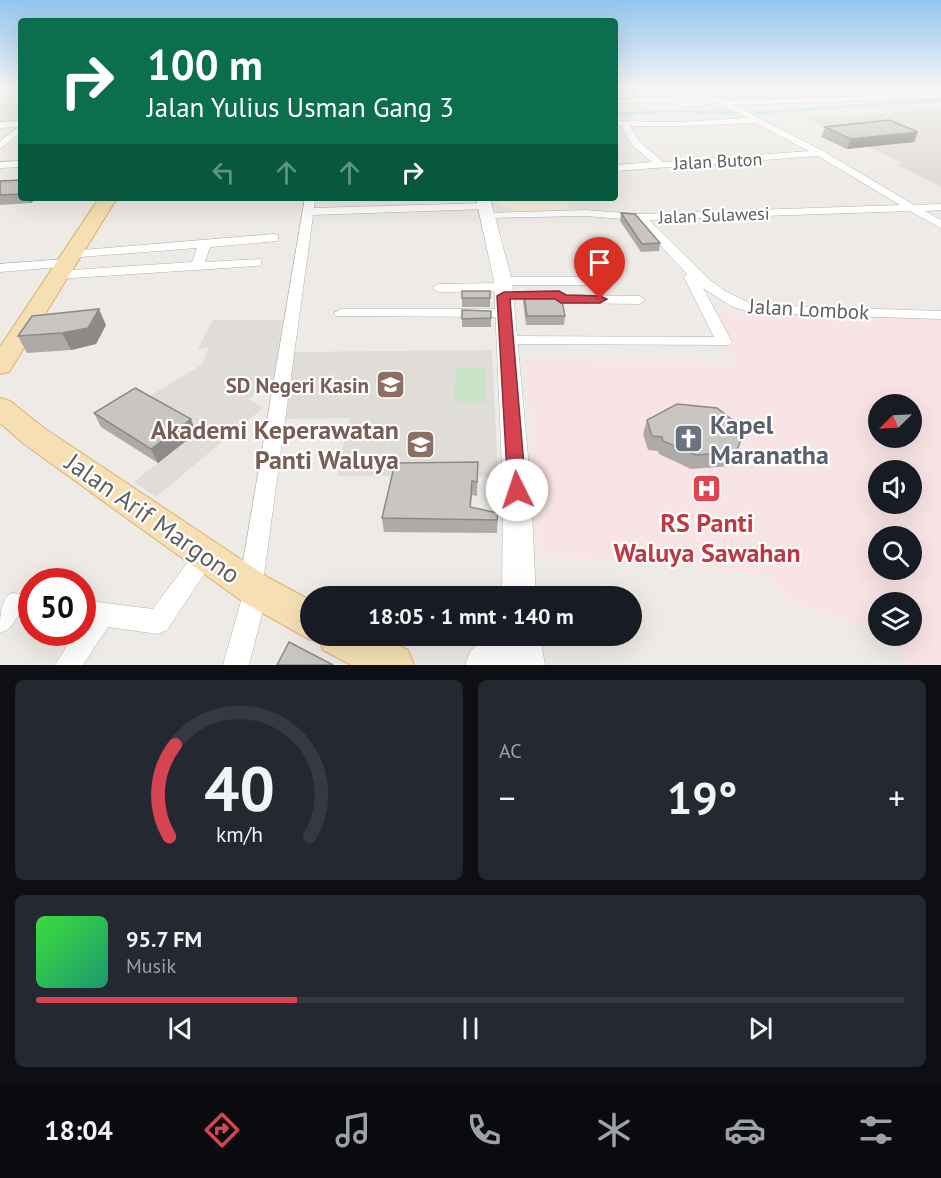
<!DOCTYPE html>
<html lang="id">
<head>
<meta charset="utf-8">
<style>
  body { margin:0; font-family:"PT Sans",sans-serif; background:#242831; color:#f1f3f6; height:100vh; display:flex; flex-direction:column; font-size:22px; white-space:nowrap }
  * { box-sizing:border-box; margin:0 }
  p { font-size:20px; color:#9ea1a6 }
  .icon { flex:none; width:33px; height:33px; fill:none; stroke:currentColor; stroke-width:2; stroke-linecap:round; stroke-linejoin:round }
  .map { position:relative; height:665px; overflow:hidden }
  .panel { display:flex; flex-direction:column; gap:15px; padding:15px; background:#0d0f14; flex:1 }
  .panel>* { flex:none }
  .hud { position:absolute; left:18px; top:18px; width:600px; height:183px; border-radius:6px; box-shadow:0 6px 24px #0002; background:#0b6e4f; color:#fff; overflow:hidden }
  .needle { width:39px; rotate:246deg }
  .buttons { position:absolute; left:868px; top:394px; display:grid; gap:12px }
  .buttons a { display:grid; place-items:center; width:54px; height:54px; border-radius:50%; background:#171b24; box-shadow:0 6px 24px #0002; font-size:30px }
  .speed { position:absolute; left:18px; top:568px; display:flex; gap:12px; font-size:30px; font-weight:700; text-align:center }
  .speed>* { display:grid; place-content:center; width:78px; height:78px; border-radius:50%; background:#171b24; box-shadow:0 6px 24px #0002; line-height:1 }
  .speed .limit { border:9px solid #d22; background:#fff; color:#111 }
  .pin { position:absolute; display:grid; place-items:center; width:51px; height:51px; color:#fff; margin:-62px -26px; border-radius:50% 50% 50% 0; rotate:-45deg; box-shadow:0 0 6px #0007 }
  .pin .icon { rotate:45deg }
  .me { position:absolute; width:66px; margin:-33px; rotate:356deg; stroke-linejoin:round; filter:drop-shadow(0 0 4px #0008) }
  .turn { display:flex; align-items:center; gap:21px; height:126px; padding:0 30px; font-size:27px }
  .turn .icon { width:78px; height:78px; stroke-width:2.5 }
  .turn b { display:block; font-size:42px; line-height:51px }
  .lanes { display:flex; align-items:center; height:57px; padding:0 30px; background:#0003; justify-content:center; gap:30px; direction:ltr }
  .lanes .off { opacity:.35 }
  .big { font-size:45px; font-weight:700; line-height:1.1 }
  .panel .card { flex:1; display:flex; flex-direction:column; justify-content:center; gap:9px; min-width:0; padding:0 21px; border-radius:9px; background:#242831 }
  .panel .dial { align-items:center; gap:0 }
  .dial svg { height:156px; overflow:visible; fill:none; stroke:#363941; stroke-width:7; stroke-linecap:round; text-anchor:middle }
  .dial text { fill:#f1f3f6; stroke:none }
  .song { display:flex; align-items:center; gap:18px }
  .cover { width:72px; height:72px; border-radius:9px; background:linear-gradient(135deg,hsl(120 70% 55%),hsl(160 70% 35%)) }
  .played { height:6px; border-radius:3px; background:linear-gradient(90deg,#d54450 30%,#363941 30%) }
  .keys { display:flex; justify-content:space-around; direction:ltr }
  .heat { display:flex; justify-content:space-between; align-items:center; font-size:33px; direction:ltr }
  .panel .tiles { flex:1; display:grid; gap:15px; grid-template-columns:1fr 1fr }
  .card:last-child { grid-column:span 2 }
  .trip { position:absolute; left:300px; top:586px; width:342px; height:60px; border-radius:30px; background:#171b24; box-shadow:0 6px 24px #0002; font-weight:700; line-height:60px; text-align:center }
  .tab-bar { display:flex; height:96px; justify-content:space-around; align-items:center; background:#090b0e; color:#9ea1a6 }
  .tab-bar .icon { width:42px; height:42px }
  .tab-bar .current { color:#d54450 }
  .tab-bar b { font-size:27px; color:#f1f3f6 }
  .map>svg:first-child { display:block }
  .commercial { fill:#faefde }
  .education { fill:#e0dcd7 }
  .medical { fill:#f9e4e5; fill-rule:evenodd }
  .green { fill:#cae2c5 }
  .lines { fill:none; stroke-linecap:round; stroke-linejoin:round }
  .stream { stroke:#aee2f5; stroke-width:3 }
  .minor-casing { stroke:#b1b3b6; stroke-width:1 }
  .tertiary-casing { stroke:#b1b3b6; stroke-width:1 }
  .secondary-casing { stroke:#b2b5b9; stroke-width:1 }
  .primary-casing { stroke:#e1ad6b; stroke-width:2 }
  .minor { fill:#fff; fill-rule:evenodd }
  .tertiary { fill:#fff; fill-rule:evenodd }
  .secondary { fill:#fff; fill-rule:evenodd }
  .primary { fill:#f6e0b3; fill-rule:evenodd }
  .wall { fill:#adaaa7 }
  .shaded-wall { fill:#8d8b88 }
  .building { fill:#c9c6c2; stroke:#8d8b88; stroke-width:1.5 }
  .route { fill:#d54450; stroke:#8a2c34; stroke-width:1.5 }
  .labels { text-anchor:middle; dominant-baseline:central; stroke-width:4.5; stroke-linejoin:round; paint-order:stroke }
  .far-street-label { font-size:18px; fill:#5d6164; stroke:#fff }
  .street-label { font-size:21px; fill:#5d6164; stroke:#fff }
  .education-label { font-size:21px; font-weight:bold; fill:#785e54; stroke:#fff; text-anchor:end }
  .near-worship-label { font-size:26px; font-weight:bold; fill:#5b616d; stroke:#fff; text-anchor:start }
  .near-education-label { font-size:26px; font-weight:bold; fill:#785e54; stroke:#fff; text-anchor:end }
  .near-street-label { font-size:26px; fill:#5d6164; stroke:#fff }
  .near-health-label { font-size:26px; font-weight:bold; fill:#be3a42; stroke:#fff }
</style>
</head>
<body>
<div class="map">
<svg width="941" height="665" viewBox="0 0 941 665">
  <rect width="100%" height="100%" fill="#eeebe6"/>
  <!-- commercial -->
  <path class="commercial" d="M496 198H565L570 206 560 211 524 213 498 205Z"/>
  <!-- education -->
  <path class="education" d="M702 88H941V96L726 101Z
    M21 103V121L0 122V104Z
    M941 109V187L896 164 903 163 868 147 913 142 840 135 805 118Z
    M213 320H283L272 385 265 386 249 399 263 408 156 497 134 482 195 433 141 401 203 364 208 348 198 349Z
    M492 350 498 477 337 476 349 418 281 419 290 352Z"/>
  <!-- medical -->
  <path class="medical" d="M713 314 941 319V665H913L903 662 894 636H912V603H879V631L790 601 766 577 711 566 539 556 526 359 736 365ZM879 405H912V438H879ZM879 471H912V504H879ZM879 537H912V570H879Z"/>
  <!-- green -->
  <path class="green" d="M456 367H485V403L454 402Z"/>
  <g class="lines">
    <!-- stream -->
    <path class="stream" d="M754 113 941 100
      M618 114 669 111 733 113"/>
    <defs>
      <path id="minor" d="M618 88H627V92L636 98H676L685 103 712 100 692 88H701L726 101 941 94V98L734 105 823 151 914 205 941 204V210L925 211 941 220V228L910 211 649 220 710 280 725 291 754 305 941 311V319L752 313 731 306 703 288 732 342 729 345 502 344 499 341 502 338 507 336 714 337 684 277 687 274 637 220 585 216 488 218 482 215 484 213 585 210 640 214 900 205 818 156 615 171V165L652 162 633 146 621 126 615 125V121L679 122 747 118 719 103 684 107 674 102 615 103V99H627L618 92ZM755 123 809 151 663 162 640 142 630 126H679Z
        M21 125V132L0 149V141Z
        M21 161V167L0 168V162Z
        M305 198H315L314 208 486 203 491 206 486 209 313 215 263 582 268 590 249 665H223L243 594 239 586Z
        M274 234 278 235V241L210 247 205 262 261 259V265L257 266 57 279 50 275 57 271 192 262 197 248 67 258V252L71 251Z
        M66 259 71 260V266L0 272V264Z
        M503 277H586L593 281 586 285H508V290L503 291 439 292 432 288 439 284 498 283V278Z
        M559 291 566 295 639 296 646 300 639 304 561 303 554 299 504 300 497 296 504 292Z
        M341 309H505L512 313 505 317 336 316 334 313Z
        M206 545 214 548 217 555 167 630 158 634 108 627 83 665H55L75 633H82V600L153 609 198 548Z
        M12 593 32 595V617L18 616 9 629 0 633C0 617 0 599 12 593Z"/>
      <path id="tertiary" d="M21 121V127L0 128V122Z"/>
      <path id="secondary" d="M476 198H490L512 281 531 490 536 597H502L503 490 494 281Z
        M486 636H540L545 665H465L470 652Z"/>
      <path id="primary" d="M99 198H117L9 372 0 374V347Z
        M0 398 10 401 44 428 269 578 310 600V636H379L408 650 414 665H351L323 650 318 637 310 640 243 602 24 444 0 423Z"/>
    </defs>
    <!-- minor casing -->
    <use href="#minor" class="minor-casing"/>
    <!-- tertiary casing -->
    <use href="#tertiary" class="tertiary-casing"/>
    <!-- secondary casing -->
    <use href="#secondary" class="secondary-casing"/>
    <!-- primary casing -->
    <use href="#primary" class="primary-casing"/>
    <!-- minor -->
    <use href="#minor" class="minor"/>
    <!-- tertiary -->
    <use href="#tertiary" class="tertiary"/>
    <!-- secondary -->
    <use href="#secondary" class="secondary"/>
    <!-- primary -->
    <use href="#primary" class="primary"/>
  </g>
  <!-- wall -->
  <path class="wall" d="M825 127 914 142 847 149 821 137Z
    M21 180V198H37L31 203 0 205V181Z
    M621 213 660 243 659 251 641 252 620 221Z
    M462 291 490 298V307H462Z
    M524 293 565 316 564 325H526L523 302Z
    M462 310 491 318V327H462Z
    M106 325 96 344 71 350 27 353 18 336Z
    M94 413 196 433 158 463 101 427Z
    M647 420 745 430 731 466 691 469 659 454 658 451 648 450 643 434Z
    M478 462 477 496 472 495 471 507 498 513 497 533 384 532 382 518Z"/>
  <!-- shaded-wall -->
  <path class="shaded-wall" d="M918 132 914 142 847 149 851 139Z
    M29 198H37L31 203Z
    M99 309 106 325 96 344 71 350 62 333Z
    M191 419 196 433 158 463 151 449Z"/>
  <!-- building -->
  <path class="building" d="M889 120 918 132 851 139 825 127Z
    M21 180V194L0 195V181Z
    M621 213 635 214 660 243 642 244Z
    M462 291H490V298H462Z
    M524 293H554L561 296 565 316H527Z
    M99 309 88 328 62 333 18 336 32 316Z
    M462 310 491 311V318L462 319Z
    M135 388 191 419 151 449 94 413Z
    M677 404 717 408 745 430 736 452 696 455 663 441 662 437 652 436 647 420Z
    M478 462 477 482 472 481 470 507 498 513 497 520 382 518 395 463Z
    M289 642 333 665H277Z"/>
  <!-- sky -->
  <linearGradient id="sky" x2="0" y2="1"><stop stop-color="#91c6ed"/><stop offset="0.48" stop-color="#f7f6f4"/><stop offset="1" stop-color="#f7f6f4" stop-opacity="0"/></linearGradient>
  <rect width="941" height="182" fill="url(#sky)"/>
  <!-- route -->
  <path class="route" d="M559 291 566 295 600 296 607 299 600 303H561L555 299H510L526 490 524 495 517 497 511 495 508 490 497 296 504 292Z"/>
  <!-- icons -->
  <defs>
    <symbol id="school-square" viewBox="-11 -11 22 22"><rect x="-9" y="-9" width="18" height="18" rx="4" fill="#8d6e63" stroke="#fff"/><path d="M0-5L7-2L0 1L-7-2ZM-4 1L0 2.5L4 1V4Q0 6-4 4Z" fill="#fff"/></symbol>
    <symbol id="church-square" viewBox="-11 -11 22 22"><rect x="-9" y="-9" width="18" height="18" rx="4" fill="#6b7280" stroke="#fff"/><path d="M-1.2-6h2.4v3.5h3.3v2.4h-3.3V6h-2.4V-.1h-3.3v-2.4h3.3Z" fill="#fff"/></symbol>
    <symbol id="university-square" viewBox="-11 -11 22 22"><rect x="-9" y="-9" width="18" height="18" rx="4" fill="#8d6e63" stroke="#fff"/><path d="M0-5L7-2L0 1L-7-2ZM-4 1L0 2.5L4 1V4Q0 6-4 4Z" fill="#fff"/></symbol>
    <symbol id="hospital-square" viewBox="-11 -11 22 22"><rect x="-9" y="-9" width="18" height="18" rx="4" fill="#e0444e" stroke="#fff"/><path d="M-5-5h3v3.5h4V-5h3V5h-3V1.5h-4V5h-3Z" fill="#fff"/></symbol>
  </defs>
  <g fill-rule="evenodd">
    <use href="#school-square" x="374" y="368" width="33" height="33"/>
    <use href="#church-square" x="672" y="422" width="33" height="33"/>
    <use href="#university-square" x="404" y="428" width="33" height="33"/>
    <use href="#hospital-square" x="690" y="472" width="33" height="33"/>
  </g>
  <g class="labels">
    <!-- far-street labels -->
    <g class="far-street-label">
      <text transform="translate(718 161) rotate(-3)">Jalan Buton</text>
      <text transform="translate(714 215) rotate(-2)">Jalan Sulawesi</text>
    </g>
    <!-- street labels -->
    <g class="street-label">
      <text transform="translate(809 309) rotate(3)">Jalan Lombok</text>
    </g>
    <!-- education labels -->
    <g class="education-label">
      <text x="369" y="385">SD Negeri Kasin</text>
    </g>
    <!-- near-worship labels -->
    <g class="near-worship-label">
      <text x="710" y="424">Kapel<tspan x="710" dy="30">Maranatha</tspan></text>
    </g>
    <!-- near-education labels -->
    <g class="near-education-label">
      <text x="399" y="429">Akademi Keperawatan<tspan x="399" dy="30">Panti Waluya</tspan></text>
    </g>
    <!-- near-street labels -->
    <g class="near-street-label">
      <text transform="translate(153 518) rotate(35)">Jalan Arif Margono</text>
    </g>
    <!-- near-health labels -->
    <g class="near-health-label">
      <text x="707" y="522">RS Panti<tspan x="707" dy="30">Waluya Sawahan</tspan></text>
    </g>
  </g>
</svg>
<div class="buttons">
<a><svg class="needle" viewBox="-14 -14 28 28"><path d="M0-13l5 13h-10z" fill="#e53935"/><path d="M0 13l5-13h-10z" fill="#9ea1a6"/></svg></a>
<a><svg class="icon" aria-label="sound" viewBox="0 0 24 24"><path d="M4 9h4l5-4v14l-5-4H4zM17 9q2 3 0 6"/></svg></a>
<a><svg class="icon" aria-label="search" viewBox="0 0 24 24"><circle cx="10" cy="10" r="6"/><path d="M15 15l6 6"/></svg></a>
<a><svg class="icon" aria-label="layers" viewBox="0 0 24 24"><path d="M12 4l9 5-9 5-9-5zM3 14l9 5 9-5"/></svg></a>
</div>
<div class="speed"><div class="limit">50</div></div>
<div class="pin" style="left:600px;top:299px;background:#d93025"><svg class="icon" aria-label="arrive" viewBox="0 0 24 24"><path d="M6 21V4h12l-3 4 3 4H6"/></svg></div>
<svg class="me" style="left:517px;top:490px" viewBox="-20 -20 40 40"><circle r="19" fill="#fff"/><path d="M0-13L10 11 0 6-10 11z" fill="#d54450"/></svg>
<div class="trip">18:05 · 1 mnt · 140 m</div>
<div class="hud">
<div class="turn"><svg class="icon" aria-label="right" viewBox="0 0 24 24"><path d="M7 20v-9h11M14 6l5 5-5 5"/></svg><div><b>100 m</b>Jalan Yulius Usman Gang 3</div></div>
<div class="lanes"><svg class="icon off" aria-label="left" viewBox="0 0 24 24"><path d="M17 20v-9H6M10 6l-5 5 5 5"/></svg><svg class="icon off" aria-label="ahead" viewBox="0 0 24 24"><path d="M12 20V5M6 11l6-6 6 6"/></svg><svg class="icon off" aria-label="ahead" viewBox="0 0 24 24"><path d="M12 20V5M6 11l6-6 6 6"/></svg><svg class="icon" aria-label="right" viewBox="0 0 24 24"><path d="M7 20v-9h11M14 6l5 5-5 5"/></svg></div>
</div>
</div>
<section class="panel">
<div class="tiles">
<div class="card dial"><svg viewBox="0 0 100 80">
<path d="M14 69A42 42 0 1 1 86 69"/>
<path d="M14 69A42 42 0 0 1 17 22" stroke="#d54450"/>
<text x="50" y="56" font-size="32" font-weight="700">40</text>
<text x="50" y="72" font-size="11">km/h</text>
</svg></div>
<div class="card"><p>AC</p>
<div class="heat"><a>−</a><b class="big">19°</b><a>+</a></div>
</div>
<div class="card">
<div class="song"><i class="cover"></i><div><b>95.7 FM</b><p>Musik</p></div></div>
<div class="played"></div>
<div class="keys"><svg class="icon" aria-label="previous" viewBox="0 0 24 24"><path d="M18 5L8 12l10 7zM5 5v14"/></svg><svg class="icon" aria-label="pause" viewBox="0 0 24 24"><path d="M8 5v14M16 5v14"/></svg><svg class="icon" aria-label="next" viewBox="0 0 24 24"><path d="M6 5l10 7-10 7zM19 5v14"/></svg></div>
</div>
</div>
</section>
<nav class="tab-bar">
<b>18:04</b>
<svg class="icon current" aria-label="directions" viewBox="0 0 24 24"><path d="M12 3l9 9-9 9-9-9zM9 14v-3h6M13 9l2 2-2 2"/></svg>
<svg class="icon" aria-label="music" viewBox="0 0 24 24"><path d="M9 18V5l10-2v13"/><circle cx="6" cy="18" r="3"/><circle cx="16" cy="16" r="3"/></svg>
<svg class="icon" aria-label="phone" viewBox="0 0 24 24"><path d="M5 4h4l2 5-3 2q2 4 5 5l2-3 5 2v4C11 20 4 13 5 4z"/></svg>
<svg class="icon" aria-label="climate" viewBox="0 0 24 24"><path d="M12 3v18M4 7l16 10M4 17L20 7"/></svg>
<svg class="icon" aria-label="car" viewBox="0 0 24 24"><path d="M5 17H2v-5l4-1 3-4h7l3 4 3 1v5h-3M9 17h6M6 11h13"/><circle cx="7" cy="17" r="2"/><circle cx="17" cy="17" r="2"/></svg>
<svg class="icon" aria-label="filters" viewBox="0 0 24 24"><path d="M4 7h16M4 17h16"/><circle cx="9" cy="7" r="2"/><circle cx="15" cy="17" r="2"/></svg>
</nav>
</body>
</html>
